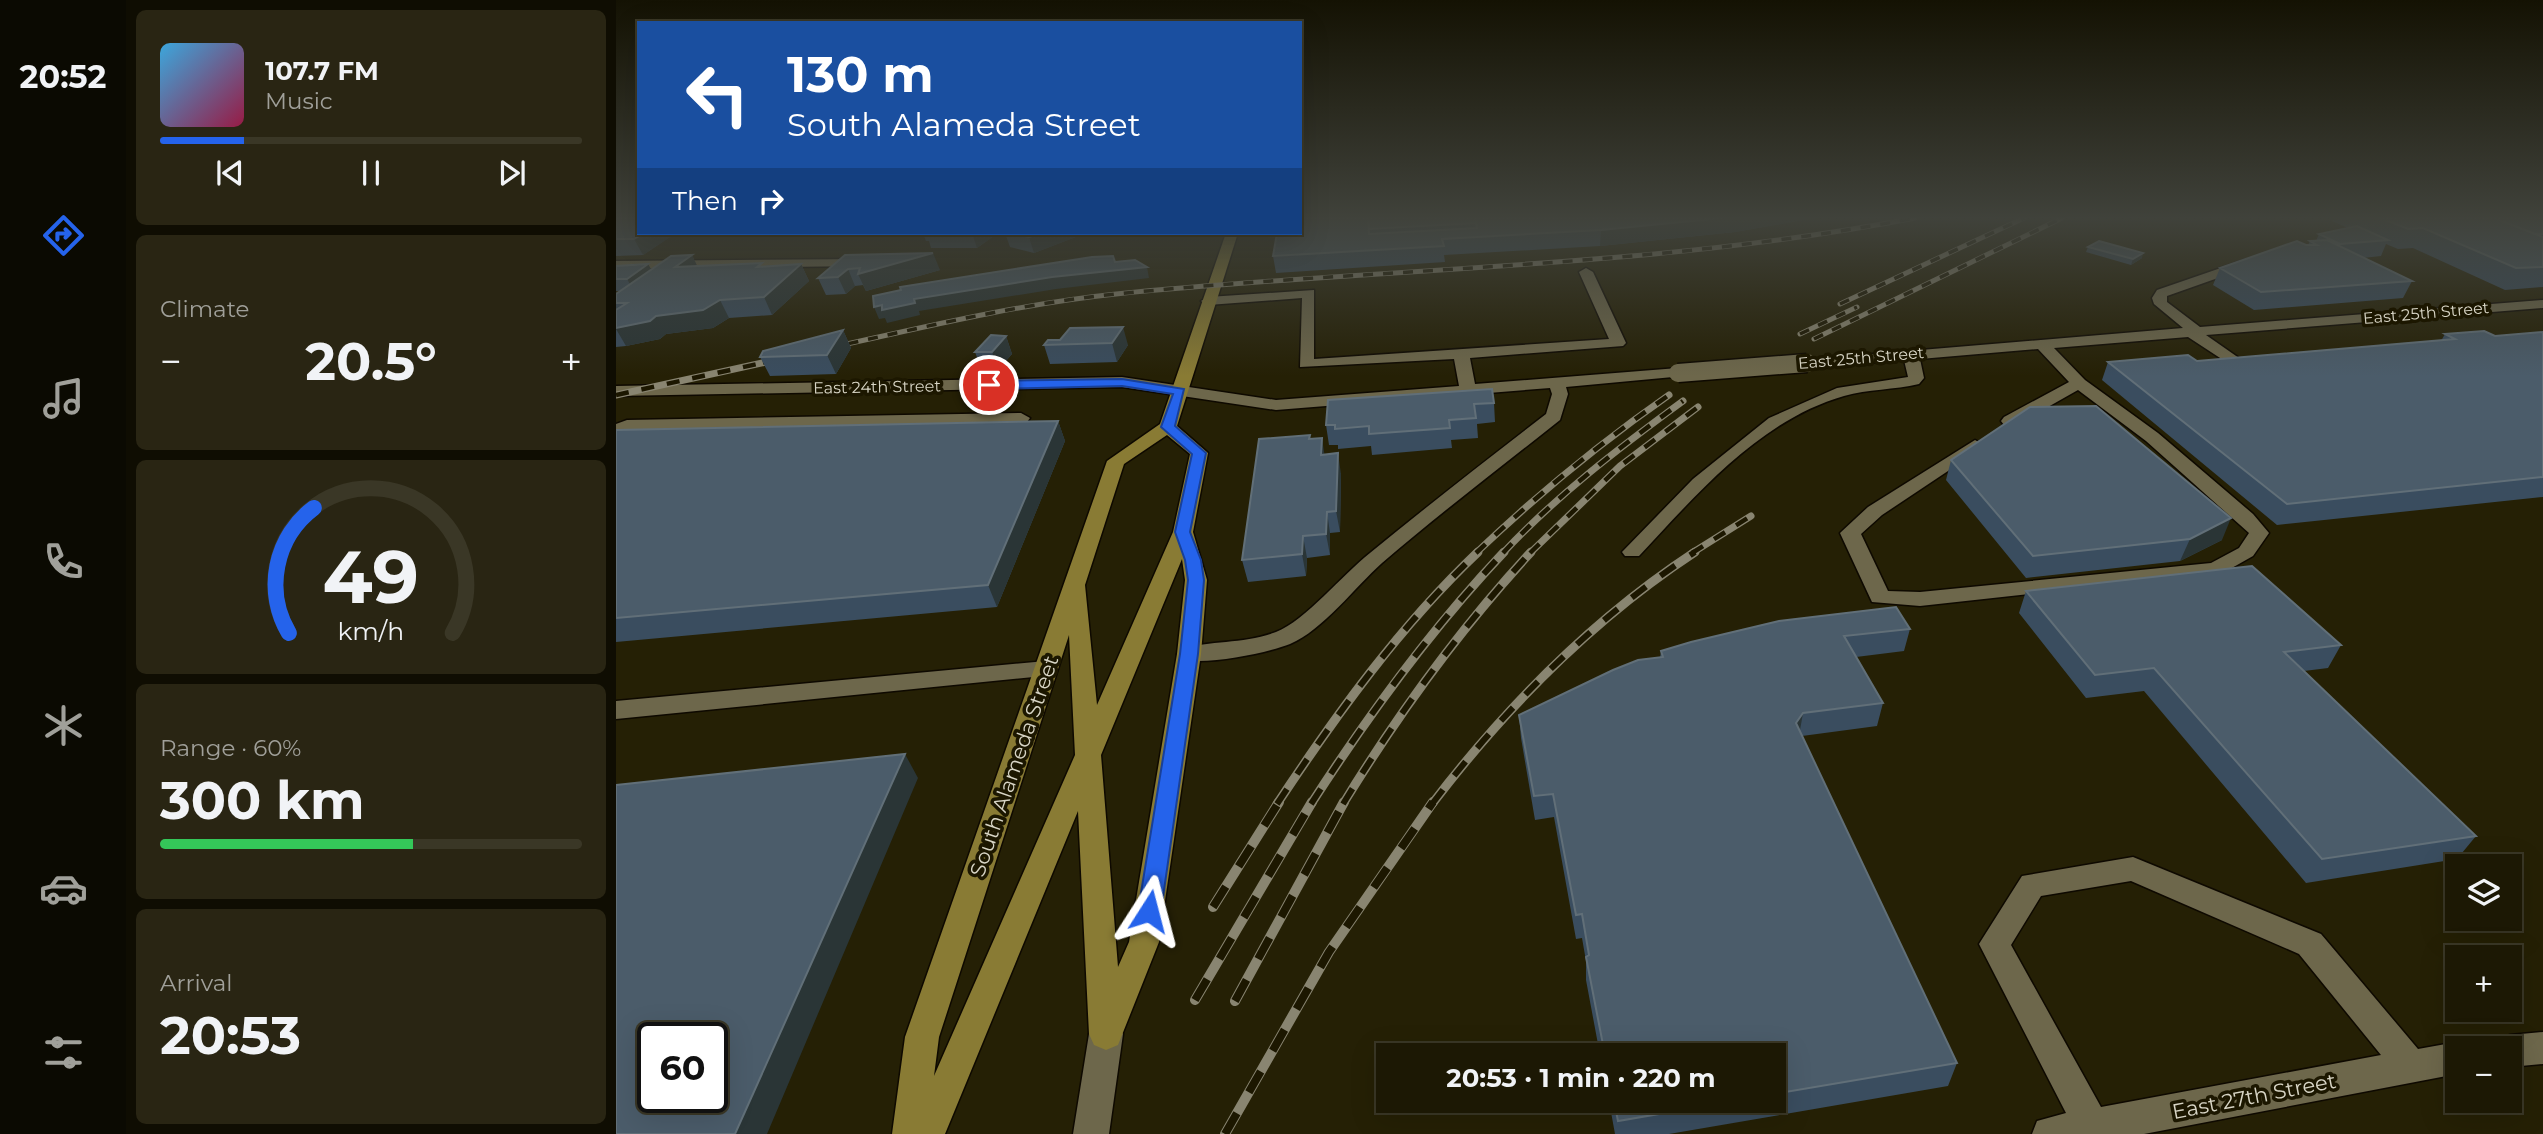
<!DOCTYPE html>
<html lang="en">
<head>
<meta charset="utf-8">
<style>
  body { margin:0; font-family:Montserrat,sans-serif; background:#292513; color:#f1f3f6; height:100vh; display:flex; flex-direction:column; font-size:26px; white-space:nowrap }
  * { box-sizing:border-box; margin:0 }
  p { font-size:23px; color:#a0a09a }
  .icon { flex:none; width:38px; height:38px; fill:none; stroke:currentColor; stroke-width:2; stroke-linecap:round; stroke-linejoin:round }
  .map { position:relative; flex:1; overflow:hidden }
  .drawer { display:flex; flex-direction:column; gap:10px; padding:10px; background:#0f0d02; width:490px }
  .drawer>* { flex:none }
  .top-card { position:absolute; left:21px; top:21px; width:665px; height:214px; border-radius:0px; box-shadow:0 7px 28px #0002,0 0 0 2px #3a3726; background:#1a4fa0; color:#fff; overflow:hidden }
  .fabs { position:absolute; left:1829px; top:854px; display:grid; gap:14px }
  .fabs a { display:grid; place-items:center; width:77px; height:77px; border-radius:0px; background:#1c1804; box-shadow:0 7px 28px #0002,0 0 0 2px #3a3726; font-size:35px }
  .speed { position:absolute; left:21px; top:1022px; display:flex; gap:14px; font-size:35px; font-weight:700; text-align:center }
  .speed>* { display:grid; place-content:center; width:91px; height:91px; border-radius:50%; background:#1c1804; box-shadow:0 7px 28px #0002,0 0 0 2px #3a3726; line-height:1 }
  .speed .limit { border:4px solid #111; border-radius:10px; background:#fff; color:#111 }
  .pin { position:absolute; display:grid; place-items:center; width:60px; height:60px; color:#fff; margin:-30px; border:4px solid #fff; border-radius:50%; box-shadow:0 2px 7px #0007 }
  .me { position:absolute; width:77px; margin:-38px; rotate:9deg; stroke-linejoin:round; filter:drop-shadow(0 0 5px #0008) }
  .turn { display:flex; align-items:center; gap:24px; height:147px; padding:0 35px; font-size:32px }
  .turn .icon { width:91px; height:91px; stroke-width:2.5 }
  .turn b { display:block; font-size:49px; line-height:60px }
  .then { display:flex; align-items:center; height:66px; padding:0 35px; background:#0003; gap:14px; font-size:26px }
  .big { font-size:52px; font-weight:700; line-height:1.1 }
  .drawer .card { flex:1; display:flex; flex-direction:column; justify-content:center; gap:10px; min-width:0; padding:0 24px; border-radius:10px; background:#292513 }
  .drawer .dial { align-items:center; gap:0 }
  .dial svg { height:182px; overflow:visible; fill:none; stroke:#3a3726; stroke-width:7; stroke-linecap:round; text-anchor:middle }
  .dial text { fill:#f1f3f6; stroke:none }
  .song { display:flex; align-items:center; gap:21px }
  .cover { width:84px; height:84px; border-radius:10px; background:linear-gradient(135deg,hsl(200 70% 55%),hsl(340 70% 35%)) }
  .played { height:7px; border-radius:4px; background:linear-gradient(90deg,#2563eb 20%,#3a3726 20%) }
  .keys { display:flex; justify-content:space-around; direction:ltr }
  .heat { display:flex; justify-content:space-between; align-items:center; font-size:38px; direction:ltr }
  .charge { height:10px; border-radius:5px; background:linear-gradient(90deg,#34c759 60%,#3a3726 0) }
  .trip { position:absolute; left:760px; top:1043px; width:410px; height:70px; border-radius:0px; background:#1c1804; box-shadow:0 7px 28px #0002,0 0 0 2px #3a3726; font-weight:700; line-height:70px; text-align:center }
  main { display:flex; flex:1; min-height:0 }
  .menu { display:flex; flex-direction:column; width:126px; justify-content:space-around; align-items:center; background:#0b0a02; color:#a0a09a }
  .menu .icon { width:49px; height:49px }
  .menu .active { color:#2563eb }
  .menu b { font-size:32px; color:#f1f3f6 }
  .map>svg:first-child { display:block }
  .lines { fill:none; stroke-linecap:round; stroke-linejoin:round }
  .minor-casing { stroke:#0e0900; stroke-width:3 }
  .major-casing { stroke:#0e0900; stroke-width:3 }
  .minor { fill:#6d674b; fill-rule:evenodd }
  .major { fill:#897b34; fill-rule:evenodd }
  .rail-far3-casing { stroke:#898571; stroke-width:5 }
  .rail-far2-casing { stroke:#898571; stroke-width:7 }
  .rail-far1-casing { stroke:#898571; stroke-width:9 }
  .rail-casing { stroke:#898571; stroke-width:10 }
  .rail-far3 { stroke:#1c1700; stroke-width:3.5; stroke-dasharray:10; stroke-linecap:butt }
  .rail-far2 { stroke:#1c1700; stroke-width:4.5; stroke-dasharray:13; stroke-linecap:butt }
  .rail-far1 { stroke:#1c1700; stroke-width:6; stroke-dasharray:18; stroke-linecap:butt }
  .rail { stroke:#1c1700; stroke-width:8; stroke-dasharray:24; stroke-linecap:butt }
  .minor-bridge-casing { stroke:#0e0900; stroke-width:21; stroke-linecap:butt }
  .minor-bridge { stroke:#6d674b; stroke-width:18 }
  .wall { fill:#3a4d5f }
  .shaded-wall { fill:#2a3536 }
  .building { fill:#4b5c6a; stroke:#616f78; stroke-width:2; fill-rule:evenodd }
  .route { fill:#2563eb; stroke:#184099; stroke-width:2 }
  .labels { text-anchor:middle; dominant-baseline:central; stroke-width:7; stroke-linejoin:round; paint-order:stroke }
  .far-street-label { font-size:16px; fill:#d8d5c5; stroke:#1c1700 }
  .near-street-label { font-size:21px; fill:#d8d5c5; stroke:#1c1700 }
</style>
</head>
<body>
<main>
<nav class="menu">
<b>20:52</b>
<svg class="icon active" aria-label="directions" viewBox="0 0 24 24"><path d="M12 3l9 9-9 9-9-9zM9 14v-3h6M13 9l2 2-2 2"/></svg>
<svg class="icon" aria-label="music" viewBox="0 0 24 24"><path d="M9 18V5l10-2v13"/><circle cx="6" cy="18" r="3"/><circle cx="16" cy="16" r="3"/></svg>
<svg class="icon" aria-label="phone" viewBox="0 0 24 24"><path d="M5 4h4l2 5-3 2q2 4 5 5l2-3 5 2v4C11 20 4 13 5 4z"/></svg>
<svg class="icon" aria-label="climate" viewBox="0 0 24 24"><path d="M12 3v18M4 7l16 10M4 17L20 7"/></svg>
<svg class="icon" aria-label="car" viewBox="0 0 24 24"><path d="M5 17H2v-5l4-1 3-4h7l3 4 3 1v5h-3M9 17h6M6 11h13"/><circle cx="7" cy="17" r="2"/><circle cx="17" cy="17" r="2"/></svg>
<svg class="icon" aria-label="filters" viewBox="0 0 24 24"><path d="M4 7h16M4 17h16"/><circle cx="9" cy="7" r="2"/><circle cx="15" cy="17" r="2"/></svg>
</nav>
<section class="drawer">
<div class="card">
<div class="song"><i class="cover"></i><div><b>107.7 FM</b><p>Music</p></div></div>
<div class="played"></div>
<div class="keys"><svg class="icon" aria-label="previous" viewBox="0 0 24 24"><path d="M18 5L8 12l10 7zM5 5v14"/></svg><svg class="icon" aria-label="pause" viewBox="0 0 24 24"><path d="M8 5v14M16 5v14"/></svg><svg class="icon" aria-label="next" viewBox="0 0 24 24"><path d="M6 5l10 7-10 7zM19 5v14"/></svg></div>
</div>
<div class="card"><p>Climate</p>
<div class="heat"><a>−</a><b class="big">20.5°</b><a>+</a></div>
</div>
<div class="card dial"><svg viewBox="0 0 100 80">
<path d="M14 69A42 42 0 1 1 86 69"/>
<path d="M14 69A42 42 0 0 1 25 14" stroke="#2563eb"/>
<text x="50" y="56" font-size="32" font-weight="700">49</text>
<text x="50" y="72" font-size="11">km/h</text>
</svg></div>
<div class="card"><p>Range · 60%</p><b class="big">300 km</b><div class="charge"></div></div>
<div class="card"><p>Arrival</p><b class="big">20:53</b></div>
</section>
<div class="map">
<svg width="1927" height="1134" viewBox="0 0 1927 1134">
  <rect width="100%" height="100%" fill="#252005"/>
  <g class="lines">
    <defs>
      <path id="minor" d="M251 259V265L246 266 0 269V261Z
        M1628 260 1635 264 1633 267 1551 296V302L1584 327 1927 300V308L1590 335 1633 365 1635 368 1627 373 1572 337 1438 348 1469 380 1542 433 1637 514 1653 533 1637 556 1607 573 1304 606 1256 602 1224 533 1252 507 1359 440 1368 445 1365 449 1266 515 1245 534 1272 591 1304 592 1595 563 1623 548 1633 533 1530 441 1462 390 1400 425H1388L1385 421 1388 417 1453 382 1422 349 1304 359 1308 378 1303 384C1278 390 1252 389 1228 396 1144 420 1081 494 1023 556H1009L1006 552 1077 479 1153 418 1221 388 1292 377 1288 360 1191 368 1183 363 1185 360 1567 328 1538 304 1536 298 1541 290Z
        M970 268 977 272 1010 343 1007 346 854 358 859 384 1062 368 1070 373 1068 376 950 387 952 394 944 420C885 467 824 513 766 563 739 587 707 630 674 644 651 653 589 666 565 659L561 654 565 649C595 640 629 644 660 632 689 621 727 574 754 553 811 506 871 460 930 414L936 394 934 388 660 410 506 387 0 396V386L506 377 660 400 843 386 838 359 684 367 686 298 592 305 585 301 592 297 698 290V359L993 339 963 272Z
        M405 413 414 418 411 422 14 430 0 435V424L11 420Z
        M430 661 438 663 442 669 438 675 0 719V701Z
        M1517 857 1705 934 1802 1049 1841 1042 1853 1046 1841 1048V1074L1528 1134H1416L1421 1121 1450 1113 1363 944 1406 876ZM1515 881 1683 954 1765 1055 1485 1107 1395 945 1425 896Z
        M490 1018 502 1023 507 1034 493 1134H457L473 1034 478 1023Z
        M1927 1032V1064L1894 1067V1048H1878L1882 1040 1894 1035Z"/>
      <path id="major" d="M610 233H622L561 426 592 453 577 532 591 580 585 654 543 942 502 1045 490 1050 478 1045 473 1034 462 811 329 1134H276L289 1037 491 461 544 424ZM551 435 574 454 557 532 481 705 469 585 508 464ZM566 559 569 580 561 654 513 942 502 967 485 755ZM453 635 459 755 318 1076 323 1037Z"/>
    </defs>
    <!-- minor casing -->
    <use href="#minor" class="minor-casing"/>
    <!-- major casing -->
    <use href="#major" class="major-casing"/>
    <!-- minor -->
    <use href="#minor" class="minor"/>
    <!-- major -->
    <use href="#major" class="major"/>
    <defs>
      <path id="rail-far3" d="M1224 304 1408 218
        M1184 334 1241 307
        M1198 339 1446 218
        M213 348C308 327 403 304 500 294 768 267 1033 269 1299 218
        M147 363 165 359"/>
      <path id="rail-far2" d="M0 395 155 361
        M860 553C921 495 984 443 1053 395
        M887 553C941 495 1003 448 1067 401
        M914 553 1004 466 1082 407
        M1076 553 1135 516"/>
      <path id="rail-far1" d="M661 804C720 715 784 626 862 552
        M695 804C753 714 815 629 888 552
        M727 804C782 714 843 630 915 552
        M816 804C890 707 977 619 1079 552"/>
      <path id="rail" d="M597 907 663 802
        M579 1000 696 802
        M619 1001 728 802
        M609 1134 713 952 817 802"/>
    </defs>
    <!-- rail-far3 casing -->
    <use href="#rail-far3" class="rail-far3-casing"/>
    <!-- rail-far2 casing -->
    <use href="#rail-far2" class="rail-far2-casing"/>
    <!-- rail-far1 casing -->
    <use href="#rail-far1" class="rail-far1-casing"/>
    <!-- rail casing -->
    <use href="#rail" class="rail-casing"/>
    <!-- rail-far3 -->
    <use href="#rail-far3" class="rail-far3"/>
    <!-- rail-far2 -->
    <use href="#rail-far2" class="rail-far2"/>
    <!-- rail-far1 -->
    <use href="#rail-far1" class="rail-far1"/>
    <!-- rail -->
    <use href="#rail" class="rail"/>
    <defs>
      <path id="minor-bridge" d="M1062 373 1191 363"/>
    </defs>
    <!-- minor-bridge casing -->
    <use href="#minor-bridge" class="minor-bridge-casing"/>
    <!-- minor-bridge -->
    <use href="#minor-bridge" class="minor-bridge"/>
  </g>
  <!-- wall -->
  <path class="wall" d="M0 218 23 233H60L27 255 0 256Z
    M684 218H1198L1119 232 984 246 828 255 829 262 660 273 657 256Z
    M1718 218H1927V287L1889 290 1797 248 1782 249 1770 244 1765 256 1747 258 1796 281 1787 298 1638 310 1597 285 1604 268 1692 245 1694 241H1700L1703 234 1732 228 1716 221Z
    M307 233H382L361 248H315L313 241H310Z
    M389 233H470L418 253 394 247Z
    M1472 247 1526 258 1515 265 1470 252Z
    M76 255 81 266H148L185 264 193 281 156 315 113 318 97 328 50 334 44 339 10 346 0 347V294L5 291H0V266L32 264 35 270Z
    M229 255 324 270 250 291 247 285 239 286 230 294 210 295 202 278Z
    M227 330 235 348 220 374 154 376 144 357Z
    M1927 332V497L1661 525 1486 380 1492 362 1581 361 1825 341 1829 334 1879 336Z
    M390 336 396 354 382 370 366 371 359 352Z
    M444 340 512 345 501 362 434 364 428 345Z
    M712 400 878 403 879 422 861 424 862 438 835 440 836 448 756 455 755 446 722 449V445H713L710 425Z
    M442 421 449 441 381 607 0 642V430Z
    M694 439 725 474 724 532 714 533V555L691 558 690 576 632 582 626 560Z
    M1335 460 1606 540 1564 561 1410 578 1330 480Z
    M1410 591 1725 645 1712 668 1688 671 1860 836 1841 859 1690 883 1528 691 1470 698 1403 613Z
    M1294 629 1288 651 1240 657 1267 703 1261 726 1186 736 1341 1063 1332 1086 1053 1134H999L993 1101H1157V1055H984L970 980V961L966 938 960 939 938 817 919 820 905 738 903 715 1044 658 1045 651Z"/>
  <!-- shaded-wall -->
  <path class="shaded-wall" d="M1106 218H1198L1119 232 984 246 985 230Z
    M28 233H60L27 255 18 239Z
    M356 233H382L361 248Z
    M425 233H470L418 253 413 237Z
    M317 253 324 270 250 291 242 274Z
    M1527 253 1526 258 1515 265 1517 259Z
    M76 255 84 272 59 267Z
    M32 264 39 276 18 291 11 279Z
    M185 264 193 281 156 315 148 297Z
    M531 267 533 278 440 289 303 311 304 315 271 323 269 318 263 319 258 307 298 299 436 277Z
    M232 269 239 286 230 294 222 277Z
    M104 300 113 318 97 328 50 334 44 339 10 346 0 329V328L40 316Z
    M507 327 512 345 501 362 496 343Z
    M227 330 235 348 220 374 211 355Z
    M390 336 396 354 382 370 376 352Z
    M442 421 449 441 381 607 372 585Z
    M706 438 709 458 705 455Z
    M722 453 725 474 724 532 720 511Z
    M711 512 714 533V555L710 534Z
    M1615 518 1606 540 1564 561 1574 539Z
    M687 536 691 558 690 576 686 554Z
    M1187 713 1183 736 1180 723Z
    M289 754 302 778 151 1134H119Z"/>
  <!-- building -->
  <path class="building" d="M0 218H23V233H28L18 239H0Z
    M684 218H752L753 234 861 228 859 218H1106L985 230 826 239 828 246 657 256 661 233H684Z
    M752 218H859L860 223 753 229Z
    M1765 218H1878L1927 237V267L1900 268 1807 228 1792 229Z
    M1878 218H1927V234H1919Z
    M1741 226 1772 240 1724 244 1703 234Z
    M396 233H425L413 237Z
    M1711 240 1796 281 1645 292 1604 268 1681 241 1690 245H1701L1694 241Z
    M1483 241 1527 253 1517 259 1472 247Z
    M317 253 242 274 244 268 232 269 222 277 202 278 229 255Z
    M76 255 59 267 146 263 141 267 185 264 148 297 104 300 87 310 40 316 34 321 0 328V310L11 303H0V294L55 256Z
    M497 256 499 262 519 260 531 267 436 277 298 299 299 303 266 310V305L258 307 257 296 285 290 284 287 476 257Z
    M32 264 11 279H0V266Z
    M507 327 496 343 428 345 432 340H444L454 328Z
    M227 330 211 355 144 357 147 351Z
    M1868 331 1879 336 1927 332V477L1671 504 1492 362 1572 355 1581 361 1839 339 1829 334Z
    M375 335 390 336 376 352H359Z
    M876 389 878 403 858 404 860 418 833 420 834 428 753 434V426L719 429V425H710L712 400Z
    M1480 406 1615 518 1574 539 1417 556 1335 460 1414 407Z
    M442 421 372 585 0 618V430Z
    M694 435 693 439 706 438 705 455 722 453 720 511 711 512 710 534 687 536 686 554 626 560 643 439Z
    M1636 566 1725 645 1668 652 1860 836 1706 859 1538 668 1479 675 1410 591Z
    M1280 607 1294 629 1228 636 1267 703 1187 713 1180 723 1341 1063 1157 1094V1055H989L970 957 973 955 966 914 960 915 937 794 918 796 903 715 997 670 1022 660 1047 657 1045 651 1075 642 1163 621Z
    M289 754 119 1134H0V785ZM37 1038H96V1097H37Z
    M998 1101H1119L1002 1121Z"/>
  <!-- sky -->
  <linearGradient id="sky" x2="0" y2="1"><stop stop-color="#141203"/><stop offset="0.58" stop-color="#40423b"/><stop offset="1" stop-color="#40423b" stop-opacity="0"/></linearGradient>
  <rect width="1927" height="376" fill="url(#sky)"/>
  <!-- route -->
  <path class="route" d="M506 379 568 389 559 426 590 453 574 532 585 560 588 580 582 654 545 911 541 918 533 920 525 918 522 911 564 654 572 580 569 560 559 532 576 454 545 427 557 394 506 386 373 389 367 385 373 381Z"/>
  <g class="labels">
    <!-- far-street labels -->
    <g class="far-street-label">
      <text transform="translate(1810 313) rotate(-5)">East 25th Street</text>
      <text transform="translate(1245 358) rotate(-5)">East 25th Street</text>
      <text transform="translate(261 387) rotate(-1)">East 24th Street</text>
    </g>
    <!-- near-street labels -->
    <g class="near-street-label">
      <text transform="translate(398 766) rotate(-71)">South Alameda Street</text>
      <text transform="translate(1638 1096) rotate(-11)">East 27th Street</text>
    </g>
  </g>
</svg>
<div class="fabs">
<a><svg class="icon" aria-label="layers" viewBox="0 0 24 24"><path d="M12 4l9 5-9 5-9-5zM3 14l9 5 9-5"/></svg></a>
<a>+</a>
<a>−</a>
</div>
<div class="speed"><div class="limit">60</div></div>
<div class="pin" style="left:373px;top:385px;background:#d93025"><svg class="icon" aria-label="arrive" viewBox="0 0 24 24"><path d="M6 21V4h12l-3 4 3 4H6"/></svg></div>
<svg class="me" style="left:533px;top:911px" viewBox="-20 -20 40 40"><path d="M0-17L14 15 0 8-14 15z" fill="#2563eb" stroke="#fff" stroke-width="4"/></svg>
<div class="trip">20:53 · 1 min · 220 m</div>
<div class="top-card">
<div class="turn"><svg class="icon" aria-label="left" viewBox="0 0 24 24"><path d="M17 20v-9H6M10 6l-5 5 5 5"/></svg><div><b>130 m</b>South Alameda Street</div></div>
<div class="then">Then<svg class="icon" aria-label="right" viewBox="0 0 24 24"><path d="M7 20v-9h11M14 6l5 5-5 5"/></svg></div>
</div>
</div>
</main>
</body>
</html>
